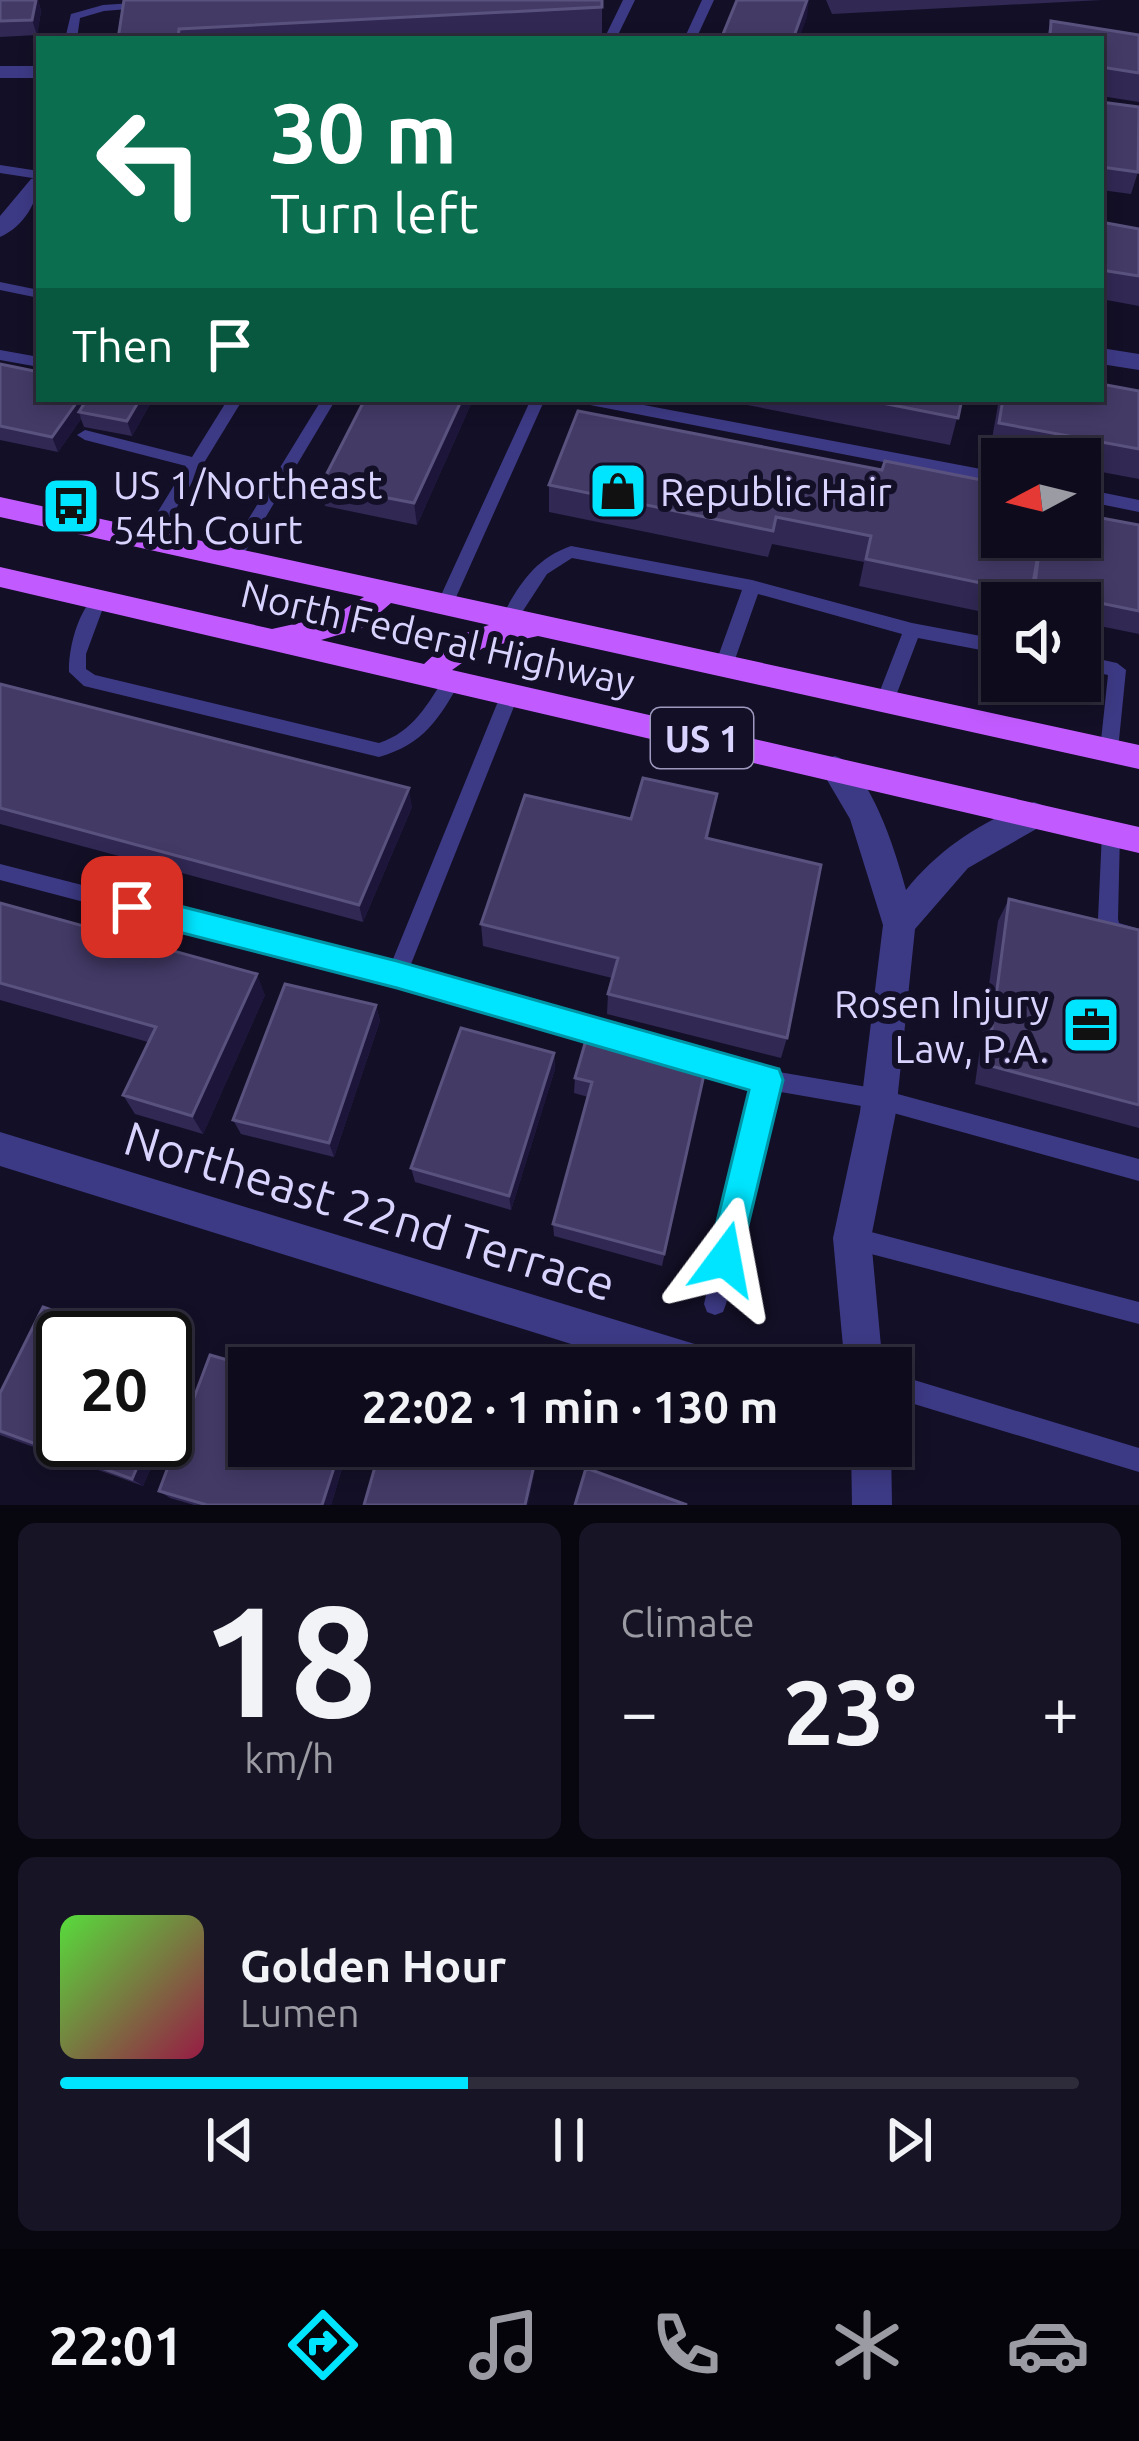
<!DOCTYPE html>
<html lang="en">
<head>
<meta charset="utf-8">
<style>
  body { margin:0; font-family:Ubuntu,sans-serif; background:#171425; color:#f1f3f6; height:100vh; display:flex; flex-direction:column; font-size:45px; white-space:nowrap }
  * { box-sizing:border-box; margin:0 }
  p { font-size:39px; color:#9b9ba3 }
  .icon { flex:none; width:66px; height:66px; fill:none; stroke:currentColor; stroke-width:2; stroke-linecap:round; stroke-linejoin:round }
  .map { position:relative; height:1505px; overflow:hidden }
  .details { display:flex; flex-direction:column; gap:18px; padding:18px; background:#08060f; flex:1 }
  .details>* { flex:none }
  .guide { position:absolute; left:36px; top:36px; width:1068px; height:366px; border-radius:0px; box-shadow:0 6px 18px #0003,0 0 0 3px #2e2b3b; background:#0b6e4f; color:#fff; overflow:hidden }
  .needle { width:78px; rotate:263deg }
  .fabs { position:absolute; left:981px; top:438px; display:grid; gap:24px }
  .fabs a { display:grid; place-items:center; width:120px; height:120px; border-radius:0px; background:#0e0b1c; box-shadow:0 6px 18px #0003,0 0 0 3px #2e2b3b; font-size:60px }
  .speed { position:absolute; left:36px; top:1311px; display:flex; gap:24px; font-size:60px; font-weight:700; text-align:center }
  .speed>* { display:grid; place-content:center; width:156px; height:156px; border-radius:50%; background:#0e0b1c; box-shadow:0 6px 18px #0003,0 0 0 3px #2e2b3b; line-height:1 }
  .speed .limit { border:6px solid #111; border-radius:18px; background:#fff; color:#111 }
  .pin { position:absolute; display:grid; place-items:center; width:102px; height:102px; color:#fff; margin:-51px; border-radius:24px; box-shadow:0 6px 18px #0006 }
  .me { position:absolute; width:132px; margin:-66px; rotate:13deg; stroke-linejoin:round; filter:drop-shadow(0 0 9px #0008) }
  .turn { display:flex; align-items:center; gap:42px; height:252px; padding:0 36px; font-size:54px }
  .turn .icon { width:156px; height:156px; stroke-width:2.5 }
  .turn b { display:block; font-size:84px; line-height:102px }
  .then { display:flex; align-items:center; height:114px; padding:0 36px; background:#0003; gap:24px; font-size:45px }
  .big { font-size:90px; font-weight:700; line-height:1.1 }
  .details .tile { flex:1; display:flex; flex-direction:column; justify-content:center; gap:18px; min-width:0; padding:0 42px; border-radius:18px; background:#171425 }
  .details .dial { align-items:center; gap:0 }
  .dial b { font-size:156px; line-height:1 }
  .song { display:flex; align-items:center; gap:36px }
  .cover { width:144px; height:144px; border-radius:18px; background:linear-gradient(135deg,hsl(110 70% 55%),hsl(340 70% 35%)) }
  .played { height:12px; border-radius:6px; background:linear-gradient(90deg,#00e5ff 40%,#2e2b3b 40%) }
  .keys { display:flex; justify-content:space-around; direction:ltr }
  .heat { display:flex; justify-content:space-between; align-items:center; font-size:66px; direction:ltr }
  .details .tiles { flex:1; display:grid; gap:18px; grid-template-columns:1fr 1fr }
  .tile:last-child { grid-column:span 2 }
  .trip { position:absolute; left:228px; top:1347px; width:684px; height:120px; border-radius:0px; background:#0e0b1c; box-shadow:0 6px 18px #0003,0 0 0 3px #2e2b3b; font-weight:700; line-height:120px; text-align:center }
  .dock { display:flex; height:192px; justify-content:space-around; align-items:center; background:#06040b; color:#9b9ba3 }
  .dock .icon { width:84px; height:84px }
  .dock .current { color:#00e5ff }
  .dock b { font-size:54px; color:#f1f3f6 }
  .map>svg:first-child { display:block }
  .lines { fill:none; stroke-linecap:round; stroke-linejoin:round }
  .service { fill:#3d3a85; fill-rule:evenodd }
  .minor { fill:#3d3a85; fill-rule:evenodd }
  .primary { fill:#c25bff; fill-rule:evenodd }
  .wall { fill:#312854 }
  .shaded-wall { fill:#1d163a }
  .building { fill:#433a66; stroke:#5a527e; stroke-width:3 }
  .route { fill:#00e5ff; stroke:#0095a6; stroke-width:3 }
  .labels { text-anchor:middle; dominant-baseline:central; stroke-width:12; stroke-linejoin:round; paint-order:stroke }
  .shield { fill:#130f26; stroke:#9e99be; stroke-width:3 }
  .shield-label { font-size:36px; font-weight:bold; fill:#d9d4ff }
  .poi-label { font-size:39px; fill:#d9d4ff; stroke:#130f26; text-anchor:start }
  .street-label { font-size:39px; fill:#d9d4ff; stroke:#130f26 }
  .near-street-label { font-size:48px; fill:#d9d4ff; stroke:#130f26 }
</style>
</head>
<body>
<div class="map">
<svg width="1139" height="1505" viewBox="0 0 1139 1505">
  <rect width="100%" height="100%" fill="#130f26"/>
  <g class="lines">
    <!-- service -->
    <path class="service" d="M623 0H635L616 39H604Z
      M702 0H714L696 39H684Z
      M148 2 152 3V7L104 11 80 18 77 39H65L71 14 103 5Z
      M0 165 39 171V179L0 173Z
      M0 282 39 290V298L0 290Z
      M0 350 39 357V367L0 360Z
      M228 399H243L155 543H143L141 539 186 466 85 440 77 435 85 430 192 457Z
      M322 399H336L239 562H227L225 558 227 554Z
      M531 399H545L453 604 451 608H439L437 604Z
      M578 399H612L1002 473V485L585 404Z
      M1080 488 1139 500V512L1080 500Z
      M571 546 752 580 912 623 1002 640V654L918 638 894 701 891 706H879L876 701 902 634 758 594 733 665 724 672 715 665 742 590 572 558 547 574 515 623H503L501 618C519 585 534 559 571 546Z
      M98 594 106 600 86 654V669L95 675 379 743C413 732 428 704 446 675H458L461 680C439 719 424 744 379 757L84 686 69 672C68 648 79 607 98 594Z
      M1080 655 1117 663 1126 670 1118 750 1115 755H1103L1100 750 1108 675 1080 669Z
      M510 687 516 689 519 694 409 969 767 1070 879 1089 1139 1159V1181L879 1109 775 1091 726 1304 723 1312 715 1315 707 1312 704 1304 755 1086 397 984 0 880V864L391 964 501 694 504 689Z
      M1111 825 1118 827 1120 833 1118 919 1119 923 1139 929V947L1105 935 1098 919 1102 833 1104 827Z
      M852 1227 1139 1302V1324L852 1249 844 1246 841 1238 844 1230Z
      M891 1373 1139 1448V1472L891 1397Z"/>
    <!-- minor -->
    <path class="minor" d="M0 66H39V78H0Z
      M39 177C39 202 23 227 0 237V216L31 179Z
      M1101 348 1139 354V370L1101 364Z
      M835 756C870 767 897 856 906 890 940 848 983 820 1034 802L1045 806 1049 815 1045 824 968 868 915 929 896 1112 871 1238 883 1368H845L833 1238 860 1112 883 925 850 819 820 768 824 759Z
      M0 1132 711 1349 725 1354 730 1368H648L0 1166Z
      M851 1446H891L892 1505H852Z"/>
    <!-- primary -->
    <path class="primary" d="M0 497 1139 745V769L538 636 483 648 452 670 1139 827V853L0 587V567L272 629 335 615 364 597 0 517ZM391 603 489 625 452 638 424 664 321 640 362 628Z"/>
  </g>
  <!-- wall -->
  <path class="wall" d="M0 0H38L41 11 37 35 0 37Z
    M124 0H602V34L508 39H118Z
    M826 0H1102L832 14Z
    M1051 21 1139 35V102L1101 96V39H1046Z
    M1101 102 1138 172 1131 194 1101 190Z
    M1101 222 1139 229V306L1101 299Z
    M0 364 39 399H153L132 436 84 427 81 419 58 452 0 440Z
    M1139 391V479L1080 468V459H1036L990 450 999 399H1101Z
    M365 399H470L471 404 417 525 325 506 321 485Z
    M717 399H962L950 445Z
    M549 485 1002 537 1139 525V634L1080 622V603H1002V616L859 586 864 562 772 544 768 557 549 512Z
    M0 684 412 807 363 922 0 824Z
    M717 794 708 839 787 1038 781 1058 607 1014 608 994 612 978 483 946 481 924 631 819Z
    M1009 899 1139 930V1128L975 1084 998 921Z
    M0 903 265 995 203 1134 135 1114 123 1095 148 1042 0 1000Z
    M376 1005 380 1021 334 1157 241 1134 233 1120Z
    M554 1053 555 1069 511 1210 415 1182 411 1168Z
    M705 1070 662 1266 554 1236 553 1224 588 1097 574 1093 575 1078Z
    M43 1307 86 1322 98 1332 95 1338H63V1440H163L143 1486 0 1435V1393Z
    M349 1446 331 1505H194L170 1498 159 1491Z"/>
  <!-- shaded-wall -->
  <path class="shaded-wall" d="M36 0H38L41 11 37 35 32 20Z
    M807 0H809L807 17 799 39H793Z
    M79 399H95L79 412 81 419 58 452 52 437Z
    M140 399H153L132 436 127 421Z
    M462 399H470L471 404 417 525 414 503Z
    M409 788 412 807 363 922 359 905Z
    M257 974 265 995 203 1134 192 1116Z
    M376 1005 380 1021 334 1157 329 1143Z
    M554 1053 555 1069 511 1210 509 1196Z
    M86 1322 98 1332 95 1338H78Z
    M173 1383 183 1393 165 1436V1403Z
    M149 1440H163L143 1486 132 1479Z
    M341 1446H349L331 1505H322Z
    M537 1452V1460L528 1505H525Z"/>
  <!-- building -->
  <path class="building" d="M0 0H36L32 20 0 21Z
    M124 0H602V7L179 29 178 39H118Z
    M737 0H807L793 39H721Z
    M1051 21 1139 35V73L1101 67V39H1050Z
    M1101 102 1139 107 1138 172 1101 167Z
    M1101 222 1139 229V276L1101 270Z
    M0 364 39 372V399H79L52 437 0 426Z
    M1101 384 1139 391V449L999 423 1003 399H1101Z
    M87 399H140L127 421 79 412Z
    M365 399H462L414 503 321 485Z
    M862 399H962L958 418Z
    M578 411 882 470 885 461 1002 484V537H1041L1035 584 1029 593 866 559 871 536 776 517 773 531 549 485Z
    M1080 514 1139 525V611L1032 589 1041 537H1080Z
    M0 684 409 788 359 905 0 808Z
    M643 778 717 794 706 838 821 865 787 1038 608 994 618 958 481 924 525 795 631 819Z
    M1009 899 1139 930V1105L987 1065Z
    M0 903 257 974 192 1116 123 1095 156 1027 0 983Z
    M285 984 376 1005 329 1143 233 1120Z
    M461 1028 554 1053 509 1196 411 1168Z
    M586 1040 705 1070 664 1254 553 1224 592 1082 575 1078Z
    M43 1307 86 1322 78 1338H63V1440H149L132 1479 0 1431V1393Z
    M210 1355 256 1368H249V1446H341L322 1505H207L159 1491Z
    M165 1381 173 1383 165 1403Z
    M381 1446H512L537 1452 525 1505H364Z
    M586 1468 687 1505H575Z"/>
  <!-- route -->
  <path class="route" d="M132 894 397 961 779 1069 783 1080 737 1271 725 1276 713 1271 708 1259 749 1090 397 988 132 920 122 916 118 907 122 897Z"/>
  <!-- icons -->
  <defs>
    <symbol id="shop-square" viewBox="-11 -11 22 22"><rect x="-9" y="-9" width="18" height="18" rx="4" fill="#00e5ff" stroke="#130f26"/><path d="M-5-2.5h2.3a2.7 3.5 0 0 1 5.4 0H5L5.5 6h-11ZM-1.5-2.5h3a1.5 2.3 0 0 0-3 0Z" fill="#111"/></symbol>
    <symbol id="bus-square" viewBox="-11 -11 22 22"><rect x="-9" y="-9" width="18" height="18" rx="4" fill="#00e5ff" stroke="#130f26"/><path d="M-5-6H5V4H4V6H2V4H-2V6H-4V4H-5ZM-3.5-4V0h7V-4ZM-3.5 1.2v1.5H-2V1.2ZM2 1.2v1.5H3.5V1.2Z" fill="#111"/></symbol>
    <symbol id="office-square" viewBox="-11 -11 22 22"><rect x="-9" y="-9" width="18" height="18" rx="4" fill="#00e5ff" stroke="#130f26"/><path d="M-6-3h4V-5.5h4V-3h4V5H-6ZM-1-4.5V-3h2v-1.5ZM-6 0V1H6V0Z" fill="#111"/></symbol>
  </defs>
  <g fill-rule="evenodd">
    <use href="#shop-square" x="585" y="458" width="66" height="66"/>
    <use href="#bus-square" x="38" y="473" width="66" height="66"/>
    <use href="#office-square" x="1058" y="992" width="66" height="66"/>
  </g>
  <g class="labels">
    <!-- shield labels -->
    <rect class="shield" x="651" y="708" width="102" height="60" rx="9"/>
    <g class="shield-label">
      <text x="702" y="738">US 1</text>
    </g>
    <!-- poi labels -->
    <g class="poi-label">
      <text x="113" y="484">US 1/Northeast<tspan x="113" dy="45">54th Court</tspan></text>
      <text x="660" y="491">Republic Hair</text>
      <text x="1049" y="1003" text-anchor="end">Rosen Injury<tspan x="1049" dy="45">Law, P.A.</tspan></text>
    </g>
    <!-- street labels -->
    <g class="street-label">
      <text transform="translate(438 637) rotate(13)">North Federal Highway</text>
    </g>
    <!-- near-street labels -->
    <g class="near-street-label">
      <text transform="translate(370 1210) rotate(17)">Northeast 22nd Terrace</text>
    </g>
  </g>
</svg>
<div class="fabs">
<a><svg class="needle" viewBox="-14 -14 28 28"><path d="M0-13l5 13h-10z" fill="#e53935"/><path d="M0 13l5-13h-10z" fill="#9b9ba3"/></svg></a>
<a><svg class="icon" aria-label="sound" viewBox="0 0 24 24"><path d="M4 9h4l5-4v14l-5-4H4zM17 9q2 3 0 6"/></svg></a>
</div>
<div class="speed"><div class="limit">20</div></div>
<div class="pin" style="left:132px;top:907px;background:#d93025"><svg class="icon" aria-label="arrive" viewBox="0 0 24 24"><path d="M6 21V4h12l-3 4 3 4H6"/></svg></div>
<svg class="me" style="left:725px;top:1259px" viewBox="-20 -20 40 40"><path d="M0-17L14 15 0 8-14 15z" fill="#00e5ff" stroke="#fff" stroke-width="4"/></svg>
<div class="trip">22:02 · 1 min · 130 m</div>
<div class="guide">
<div class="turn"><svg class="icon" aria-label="left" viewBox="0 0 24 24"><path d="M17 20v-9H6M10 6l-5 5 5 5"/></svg><div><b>30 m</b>Turn left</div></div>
<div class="then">Then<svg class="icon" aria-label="arrive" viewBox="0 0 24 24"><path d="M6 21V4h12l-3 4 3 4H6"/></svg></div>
</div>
</div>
<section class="details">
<div class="tiles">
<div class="tile dial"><b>18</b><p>km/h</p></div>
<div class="tile"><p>Climate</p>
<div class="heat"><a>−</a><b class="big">23°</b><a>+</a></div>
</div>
<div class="tile">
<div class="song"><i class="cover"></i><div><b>Golden Hour</b><p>Lumen</p></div></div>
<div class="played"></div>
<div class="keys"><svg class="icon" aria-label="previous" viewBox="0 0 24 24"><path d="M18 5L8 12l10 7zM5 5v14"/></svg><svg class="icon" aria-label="pause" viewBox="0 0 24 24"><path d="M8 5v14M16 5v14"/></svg><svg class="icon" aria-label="next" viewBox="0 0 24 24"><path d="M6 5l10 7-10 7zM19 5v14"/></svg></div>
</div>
</div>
</section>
<nav class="dock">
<b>22:01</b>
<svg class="icon current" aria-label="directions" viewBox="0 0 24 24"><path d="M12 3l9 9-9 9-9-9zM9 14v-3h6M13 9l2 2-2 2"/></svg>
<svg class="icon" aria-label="music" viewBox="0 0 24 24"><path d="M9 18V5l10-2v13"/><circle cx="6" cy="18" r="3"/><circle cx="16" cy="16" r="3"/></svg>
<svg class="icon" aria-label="phone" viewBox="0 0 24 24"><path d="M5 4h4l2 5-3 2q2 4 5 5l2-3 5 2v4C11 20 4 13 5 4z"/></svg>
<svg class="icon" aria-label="climate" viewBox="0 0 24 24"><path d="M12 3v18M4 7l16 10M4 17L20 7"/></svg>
<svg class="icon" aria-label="car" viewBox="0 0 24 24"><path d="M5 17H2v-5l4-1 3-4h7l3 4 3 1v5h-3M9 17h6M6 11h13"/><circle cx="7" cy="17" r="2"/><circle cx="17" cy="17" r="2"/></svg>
</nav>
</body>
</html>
